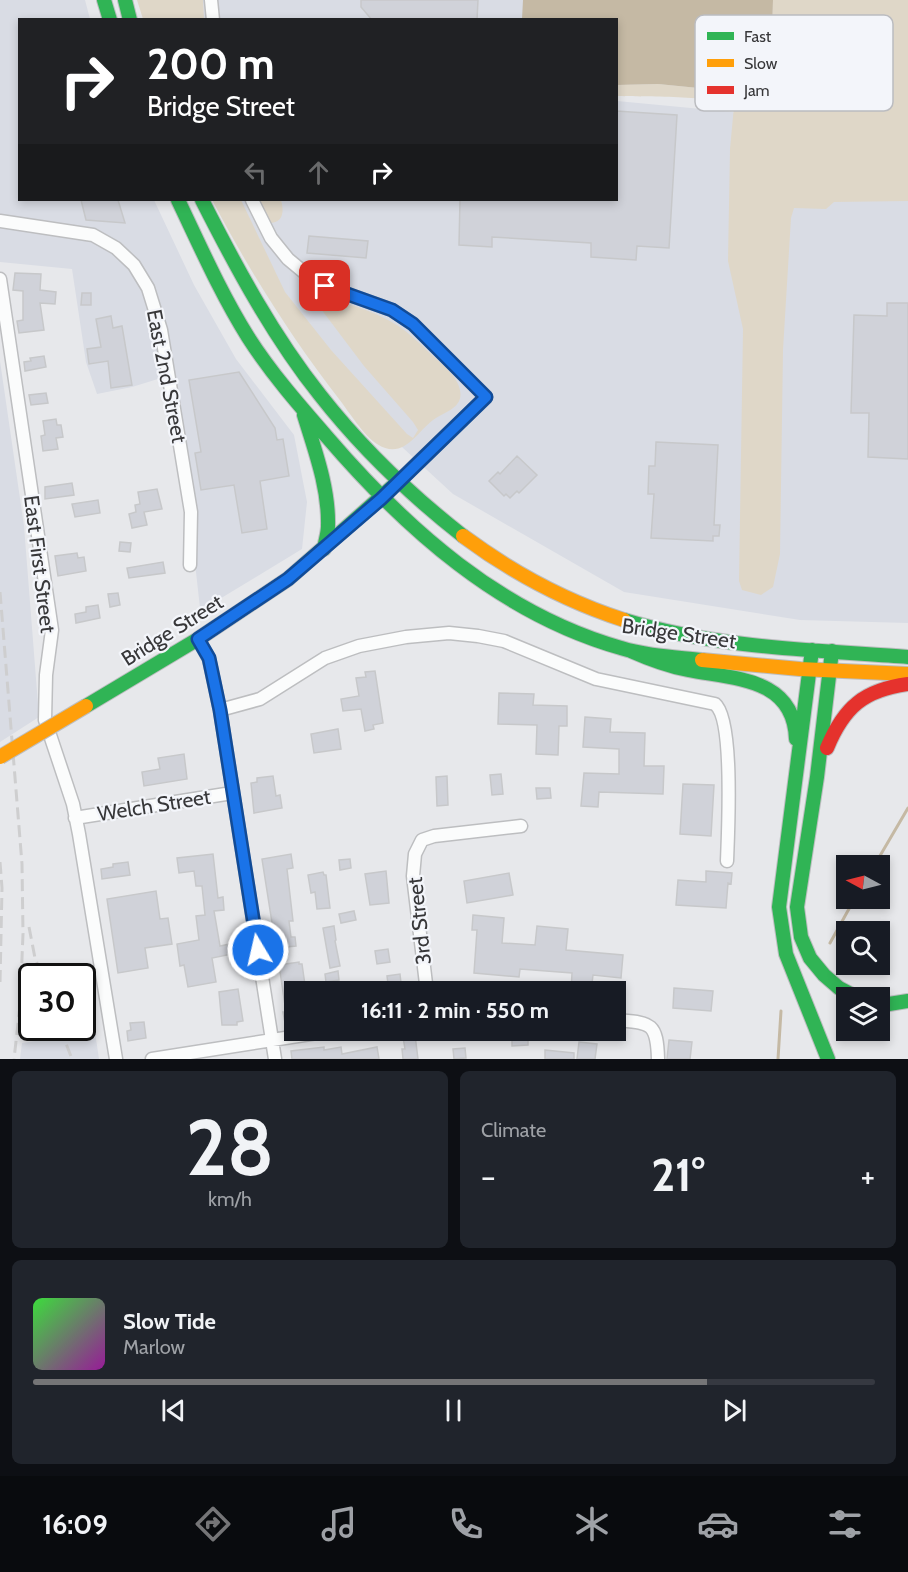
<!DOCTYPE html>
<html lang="en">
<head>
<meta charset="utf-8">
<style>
  body { margin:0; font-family:Cabin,sans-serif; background:#20242c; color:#f1f3f6; height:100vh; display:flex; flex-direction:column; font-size:22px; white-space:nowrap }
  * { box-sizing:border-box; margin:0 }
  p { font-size:20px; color:#9ea1a6 }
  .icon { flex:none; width:33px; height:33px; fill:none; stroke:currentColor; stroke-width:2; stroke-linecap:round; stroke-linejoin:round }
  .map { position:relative; height:1059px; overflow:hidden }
  .details { display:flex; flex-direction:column; gap:12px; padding:12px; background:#0d0f14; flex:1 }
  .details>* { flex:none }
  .guide { position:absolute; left:18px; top:18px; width:600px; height:183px; border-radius:0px; box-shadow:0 3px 9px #0003; background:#202124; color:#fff; overflow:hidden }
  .needle { width:39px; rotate:277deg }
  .buttons { position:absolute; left:836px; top:855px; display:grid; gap:12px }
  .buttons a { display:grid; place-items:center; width:54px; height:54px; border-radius:0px; background:#171b24; box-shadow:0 3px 9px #0003; font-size:30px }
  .speed { position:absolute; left:18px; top:963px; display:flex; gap:12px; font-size:30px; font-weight:700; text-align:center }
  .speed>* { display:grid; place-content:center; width:78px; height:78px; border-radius:50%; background:#171b24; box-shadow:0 3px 9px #0003; line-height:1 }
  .speed .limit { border:3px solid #111; border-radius:9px; background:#fff; color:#111 }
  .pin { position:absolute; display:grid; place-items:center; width:51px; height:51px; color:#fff; margin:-26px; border-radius:12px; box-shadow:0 3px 9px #0006 }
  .me { position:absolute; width:66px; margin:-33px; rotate:351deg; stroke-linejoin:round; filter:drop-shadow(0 0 4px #0008) }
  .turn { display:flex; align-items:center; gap:21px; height:126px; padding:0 30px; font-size:27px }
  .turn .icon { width:78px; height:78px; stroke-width:2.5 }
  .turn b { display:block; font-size:42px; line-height:51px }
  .lanes { display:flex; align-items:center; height:57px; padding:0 30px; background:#0003; justify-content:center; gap:30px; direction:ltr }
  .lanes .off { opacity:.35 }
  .big { font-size:45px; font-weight:700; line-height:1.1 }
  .details .card { flex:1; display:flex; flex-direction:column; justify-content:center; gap:9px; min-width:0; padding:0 21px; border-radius:9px; background:#20242c }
  .details .dial { align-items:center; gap:0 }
  .dial b { font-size:78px; line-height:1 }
  .song { display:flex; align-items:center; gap:18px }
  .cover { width:72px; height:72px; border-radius:9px; background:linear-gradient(135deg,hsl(120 70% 55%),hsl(300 70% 35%)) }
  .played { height:6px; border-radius:3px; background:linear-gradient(90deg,#757577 80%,#363941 80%) }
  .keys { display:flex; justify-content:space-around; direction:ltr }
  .heat { display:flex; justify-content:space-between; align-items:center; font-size:33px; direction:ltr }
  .details .tiles { flex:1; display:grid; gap:12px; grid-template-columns:1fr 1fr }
  .card:last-child { grid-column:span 2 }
  .trip { position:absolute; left:284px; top:981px; width:342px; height:60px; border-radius:0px; background:#171b24; box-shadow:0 3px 9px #0003; font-weight:700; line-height:60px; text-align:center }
  .menu { display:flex; height:96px; justify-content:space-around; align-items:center; background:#090b0e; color:#9ea1a6 }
  .menu .icon { width:42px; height:42px }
  .menu .on { color:#757577 }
  .menu b { font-size:27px; color:#f1f3f6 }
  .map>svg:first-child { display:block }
  .built { fill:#d9dce4 }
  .green { fill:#dfd7c8 }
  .water { fill:#c5b9a4 }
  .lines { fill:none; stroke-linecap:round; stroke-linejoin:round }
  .stream { stroke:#c5b9a4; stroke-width:3 }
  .building { fill:#d0d2d9; stroke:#c7c8ca; stroke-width:1.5 }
  .street-casing { stroke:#bdbec0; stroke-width:15 }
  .fast-casing { stroke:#bdbec0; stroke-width:16 }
  .slow-casing { stroke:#bdbec0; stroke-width:16 }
  .jam-casing { stroke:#bdbec0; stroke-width:16 }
  .street { stroke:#fbfcfc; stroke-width:12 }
  .fast { stroke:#30b455; stroke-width:14 }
  .slow { stroke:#ff9f0a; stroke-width:14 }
  .jam { stroke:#e5322d; stroke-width:14 }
  .rail { stroke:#cececf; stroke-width:3; stroke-dasharray:12 6; stroke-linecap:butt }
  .slow-bridge-casing { stroke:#bdbec0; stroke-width:16; stroke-linecap:butt }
  .slow-bridge { stroke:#ff9f0a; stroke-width:14 }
  .route-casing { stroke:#114b97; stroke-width:15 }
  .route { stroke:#1a73e8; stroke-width:10 }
  .labels { text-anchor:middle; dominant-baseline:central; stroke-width:4.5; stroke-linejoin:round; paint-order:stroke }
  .street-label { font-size:21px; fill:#373739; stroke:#f3f5fa }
  .key { fill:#f3f5fa; stroke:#bbbcc0; stroke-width:1.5 }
  .key-label { font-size:16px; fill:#373739 }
</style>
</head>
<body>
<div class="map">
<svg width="908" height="1059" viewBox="0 0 908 1059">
  <rect width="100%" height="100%" fill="#e7e8eb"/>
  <!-- built -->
  <path class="built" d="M0 0H85L90 19 20 20V200H154L194 285 236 359 294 435 307 502 302 549 218 600 200 608 174 374 132 387 97 394 86 362 72 269 0 262Z
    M196 0H524L523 20 197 19Z
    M617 101 733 112 794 164 908 170V623L800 620 624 592 453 494 390 436 280 293 233 200H616Z
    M0 361 24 526 39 717 0 742Z
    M95 1032 99 1059H20L22 1043Z"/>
  <!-- green -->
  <path class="green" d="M137 0H203L204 19H143Z
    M773 0H908V201L834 202 826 209 794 208 791 218 783 350 780 554 773 587 761 595 742 590 739 581 743 329 728 261 730 149 734 106C716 95 642 97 617 96V85L658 84 769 95Z
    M212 200H241L285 292 331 350 407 434 413 438 418 430 413 422 364 366 321 309 312 291C335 302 361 306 384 318 404 327 418 342 434 357 442 364 454 374 458 384 468 407 446 411 433 420 416 433 403 461 377 444 364 436 349 412 339 399 290 336 249 270 212 200Z
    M256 200H281C284 211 284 223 269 223Z"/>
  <!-- water -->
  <path class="water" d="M523 0H773L770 95 658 84 617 85 616 20 522 19Z"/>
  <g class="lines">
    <!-- stream -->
    <path class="stream" d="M874 866 908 808
      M830 943 855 898
      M778 1059 781 1011"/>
  </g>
  <!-- building -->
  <path class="building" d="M361 0H478L477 20H372L361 7Z
    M616 111 677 115 669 248 637 246 636 260 591 257V243L492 237V247L459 245 460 200H616Z
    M81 200H118L125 223 86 220Z
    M309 236 368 241 366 258 307 253Z
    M15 273 41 274 40 290 56 292 55 304 40 303 44 330 19 333 17 321 23 320V291L13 290Z
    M82 293H91V305H81Z
    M887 303H908V459L868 457 869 413H851L854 315 887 316Z
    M111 316 113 328 122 326 132 385 111 388 108 361 89 364 87 349 101 347 96 319Z
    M44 356 46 367 25 371 24 362 31 361 30 358Z
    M239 372 275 428 277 440 283 439 289 476 260 481 267 529 242 533 234 485 201 490 195 453 201 452 189 380Z
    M46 393 48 403 31 405 29 395Z
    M56 419 57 425H61L63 437 56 438 58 449 43 451 41 436 45 435 43 421Z
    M656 442 718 445 714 525H720L719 536H713V541L651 538 654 494H648L649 466H655Z
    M517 456 537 475 519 493 517 491 510 498 506 494 504 496 489 481 498 472 500 474Z
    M72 483 74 495 45 499V487Z
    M157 489 162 509 144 512 147 525 132 528 129 514 136 512 135 505 140 504 138 492Z
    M98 500 100 513 75 517 72 504Z
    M120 542 131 543 130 552 119 551Z
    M77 553 78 558 84 557 86 571 58 576 55 556Z
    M163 562 165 573 129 578 127 568Z
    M118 593 120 605 110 607 108 594Z
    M98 605 100 618 76 623 75 614 86 612V607Z
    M375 671 383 723 373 725 374 729 365 731 361 709 343 711 341 699 359 696 356 678 366 677 365 672Z
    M499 693 534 694 533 705 567 706V726H559L558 755 536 754 537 725 498 724Z
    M585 717 611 719 610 732 645 733 644 766H664L663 794 599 792 598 807 581 806 584 773 619 774V749L583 747Z
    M338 729 341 749 314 753 311 734Z
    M184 754 187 779 144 786 142 772 160 769 158 758Z
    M501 774 503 794 492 795 490 775Z
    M273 776 276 796 280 795 282 808 254 813 251 783 257 782V778Z
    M447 776 448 805 437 806 436 777Z
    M683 784 714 785 711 836 680 834Z
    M536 788H550L551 798 537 799Z
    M213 854 218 898 223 897 224 910 214 911 220 946 230 944 232 954 212 958 216 982 188 987 184 965 180 966 177 944 199 940 196 916 205 915 202 886H196L194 871 179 873 177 858Z
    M291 854 293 868 287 869 293 921H289L291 937H295L296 946 276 948 262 859Z
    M350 859 351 868 340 870 339 860Z
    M128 862 130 875 102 879 101 869 113 867V864Z
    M386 871 389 903 370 905 365 874Z
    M706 871 732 873 731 884 728 883 726 908 676 905 678 880 706 882Z
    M323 872 324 875H326L330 908 317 909 315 892 311 893 308 875Z
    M509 873 513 895 467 903 464 881Z
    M156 891 160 919 168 918 172 944 145 948 148 968 118 973 107 899Z
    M354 911 356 920 341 923 339 914Z
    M473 915 504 918 502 943 535 945 537 926 568 929 566 950 623 955 621 978 593 975 591 992H571L572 973 520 969 519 977 474 973 477 930H472Z
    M334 926 336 940 335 941 340 966 330 968 323 928Z
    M388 949 390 962 377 964 375 951Z
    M299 962V964H302L306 992H294V1028L288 1029 287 1023H285L283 1012H286L279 965Z
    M338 971 339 980 326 982 325 974Z
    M400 974 402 992H389L387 976Z
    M674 988 713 991 711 1011 673 1008Z
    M238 989 243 1021 237 1022V1025H222L219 992Z
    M144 1022 146 1038 128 1041 127 1031 131 1030 130 1023Z
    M512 1033 528 1035V1045L512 1046Z
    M415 1035 418 1059H403L402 1049H405L403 1037Z
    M669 1040 692 1042 690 1059H667Z
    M579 1042 597 1044 595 1059H577Z
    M324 1047V1050L341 1047 342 1054 377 1047 379 1059H292L291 1051Z
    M465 1048 466 1058 454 1059 453 1049Z
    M545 1050 574 1053V1059H545Z"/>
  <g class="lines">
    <defs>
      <path id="street" d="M211 0 213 20
        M252 200 271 238 288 259 306 274 325 286 392 310 413 324 486 397 400 480
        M0 221 93 235 116 248 134 265 148 288 161 330 191 512 190 565
        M0 279 52 630 46 675 45 720 73 804 79 834 116 1059
        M198 639 209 659 220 710 275 1059
        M220 710 260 699 325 658 359 646 406 637 449 633 478 636 504 641 596 679 715 704C734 719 728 834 727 861
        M75 818 232 793
        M427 992 413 876 415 854 422 840 434 836 521 826
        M615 1020C650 1023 657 1021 658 1059
        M152 1059 336 1030"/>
      <path id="fast" d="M104 0 110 20
        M125 0 130 20
        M178 200C200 246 221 294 248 337 271 373 299 405 327 437 406 529 501 614 621 648 647 656 675 657 702 660
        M202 200C236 267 273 336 320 395 360 446 412 496 463 536
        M304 415C315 451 329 488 328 526 328 534 325 541 324 549
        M624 620C716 648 813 650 908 657
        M812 650 779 907 786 954 828 1059
        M631 651C649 659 668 666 688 670 733 679 794 677 796 739
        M832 651 817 777 797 907 801 937 810 958 824 975 839 988 858 998
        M86 706 198 639 288 579 400 480
        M879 1002 889 1004 908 1001"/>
      <path id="slow" d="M463 536C513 573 565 601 624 620
        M702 660 800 669 908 674"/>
      <path id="jam" d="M827 748C844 707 864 690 908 684"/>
    </defs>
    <!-- street casing -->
    <use href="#street" class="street-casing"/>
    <!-- fast casing -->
    <use href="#fast" class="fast-casing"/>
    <!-- slow casing -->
    <use href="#slow" class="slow-casing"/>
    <!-- jam casing -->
    <use href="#jam" class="jam-casing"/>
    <!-- street -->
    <use href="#street" class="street"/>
    <!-- fast -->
    <use href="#fast" class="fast"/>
    <!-- slow -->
    <use href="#slow" class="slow"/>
    <!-- jam -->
    <use href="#jam" class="jam"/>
    <!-- rail -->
    <path class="rail" d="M0 592 22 864 23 934 20 1006 14 1059
      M0 862 2 888 0 983
      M29 927 35 958 42 976
      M60 1028 72 1059"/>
    <defs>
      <path id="slow-bridge" d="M0 757 86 706"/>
    </defs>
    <!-- slow-bridge casing -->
    <use href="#slow-bridge" class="slow-bridge-casing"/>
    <!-- slow-bridge -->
    <use href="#slow-bridge" class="slow-bridge"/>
  </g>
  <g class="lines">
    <defs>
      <path id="route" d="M258 950 220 710 209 658 198 639 288 579 381 499 486 397 413 324 392 310 325 286"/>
    </defs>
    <!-- route casing -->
    <use href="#route" class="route-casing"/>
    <!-- route -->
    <use href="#route" class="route"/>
  </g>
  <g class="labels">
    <!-- street labels -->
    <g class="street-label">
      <text transform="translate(167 376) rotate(79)">East 2nd Street</text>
      <text transform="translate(40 564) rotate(83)">East First Street</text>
      <text transform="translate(172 630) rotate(-32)">Bridge Street</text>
      <text transform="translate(679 633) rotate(8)">Bridge Street</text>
      <text transform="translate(154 805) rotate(-9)">Welch Street</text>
      <text transform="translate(419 921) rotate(-96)">3rd Street</text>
    </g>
  </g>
  <!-- legend -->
  <rect x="695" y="15" width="198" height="96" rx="9" class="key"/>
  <rect x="707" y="32" width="27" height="8" fill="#30b455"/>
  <rect x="707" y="59" width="27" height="8" fill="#ff9f0a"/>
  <rect x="707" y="86" width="27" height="8" fill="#e5322d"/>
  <g class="key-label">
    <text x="744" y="42">Fast</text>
    <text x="744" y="69">Slow</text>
    <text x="744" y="96">Jam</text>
  </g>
</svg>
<div class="buttons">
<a><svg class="needle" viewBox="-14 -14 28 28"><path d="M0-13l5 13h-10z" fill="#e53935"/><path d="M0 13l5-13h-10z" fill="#9ea1a6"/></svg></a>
<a><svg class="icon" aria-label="search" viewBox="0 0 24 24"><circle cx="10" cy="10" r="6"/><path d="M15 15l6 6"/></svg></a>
<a><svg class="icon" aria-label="layers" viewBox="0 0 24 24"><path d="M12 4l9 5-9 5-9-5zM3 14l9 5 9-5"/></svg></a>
</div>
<div class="speed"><div class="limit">30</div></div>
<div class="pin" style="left:325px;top:286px;background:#d93025"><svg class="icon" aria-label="arrive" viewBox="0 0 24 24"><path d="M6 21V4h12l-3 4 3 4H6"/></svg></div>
<svg class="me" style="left:258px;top:950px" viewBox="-20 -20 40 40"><circle r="17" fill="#1a73e8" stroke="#fff" stroke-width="3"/><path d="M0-11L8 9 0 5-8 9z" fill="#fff"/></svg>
<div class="trip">16:11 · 2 min · 550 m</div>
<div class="guide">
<div class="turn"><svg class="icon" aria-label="right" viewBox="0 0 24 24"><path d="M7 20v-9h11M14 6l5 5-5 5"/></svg><div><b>200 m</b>Bridge Street</div></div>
<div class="lanes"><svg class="icon off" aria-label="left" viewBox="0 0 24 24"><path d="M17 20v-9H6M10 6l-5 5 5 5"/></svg><svg class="icon off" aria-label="ahead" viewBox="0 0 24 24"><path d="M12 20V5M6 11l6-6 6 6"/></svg><svg class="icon" aria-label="right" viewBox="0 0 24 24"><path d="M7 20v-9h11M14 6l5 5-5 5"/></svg></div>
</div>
</div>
<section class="details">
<div class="tiles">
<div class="card dial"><b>28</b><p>km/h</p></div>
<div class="card"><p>Climate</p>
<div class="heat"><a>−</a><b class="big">21°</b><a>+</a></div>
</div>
<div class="card">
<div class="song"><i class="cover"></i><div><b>Slow Tide</b><p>Marlow</p></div></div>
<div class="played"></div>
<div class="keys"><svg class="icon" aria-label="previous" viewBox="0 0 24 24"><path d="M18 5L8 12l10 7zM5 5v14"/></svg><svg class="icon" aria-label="pause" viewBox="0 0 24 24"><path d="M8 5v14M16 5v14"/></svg><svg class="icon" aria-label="next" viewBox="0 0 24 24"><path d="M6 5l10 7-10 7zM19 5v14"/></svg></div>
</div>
</div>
</section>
<nav class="menu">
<b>16:09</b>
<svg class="icon on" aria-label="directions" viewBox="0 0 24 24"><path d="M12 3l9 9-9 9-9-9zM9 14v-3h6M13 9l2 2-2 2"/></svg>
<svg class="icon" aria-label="music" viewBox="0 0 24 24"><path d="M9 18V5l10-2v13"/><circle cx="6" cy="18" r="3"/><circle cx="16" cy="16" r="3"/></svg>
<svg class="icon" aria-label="phone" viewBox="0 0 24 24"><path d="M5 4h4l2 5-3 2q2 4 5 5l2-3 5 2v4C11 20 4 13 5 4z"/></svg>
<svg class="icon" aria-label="climate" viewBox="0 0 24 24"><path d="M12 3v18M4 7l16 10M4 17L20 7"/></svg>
<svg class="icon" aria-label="car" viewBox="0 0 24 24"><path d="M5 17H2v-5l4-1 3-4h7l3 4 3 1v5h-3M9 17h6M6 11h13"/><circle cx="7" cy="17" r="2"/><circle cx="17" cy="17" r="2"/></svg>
<svg class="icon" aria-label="filters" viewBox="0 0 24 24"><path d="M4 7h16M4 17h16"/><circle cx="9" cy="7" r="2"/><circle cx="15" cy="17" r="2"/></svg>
</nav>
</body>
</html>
